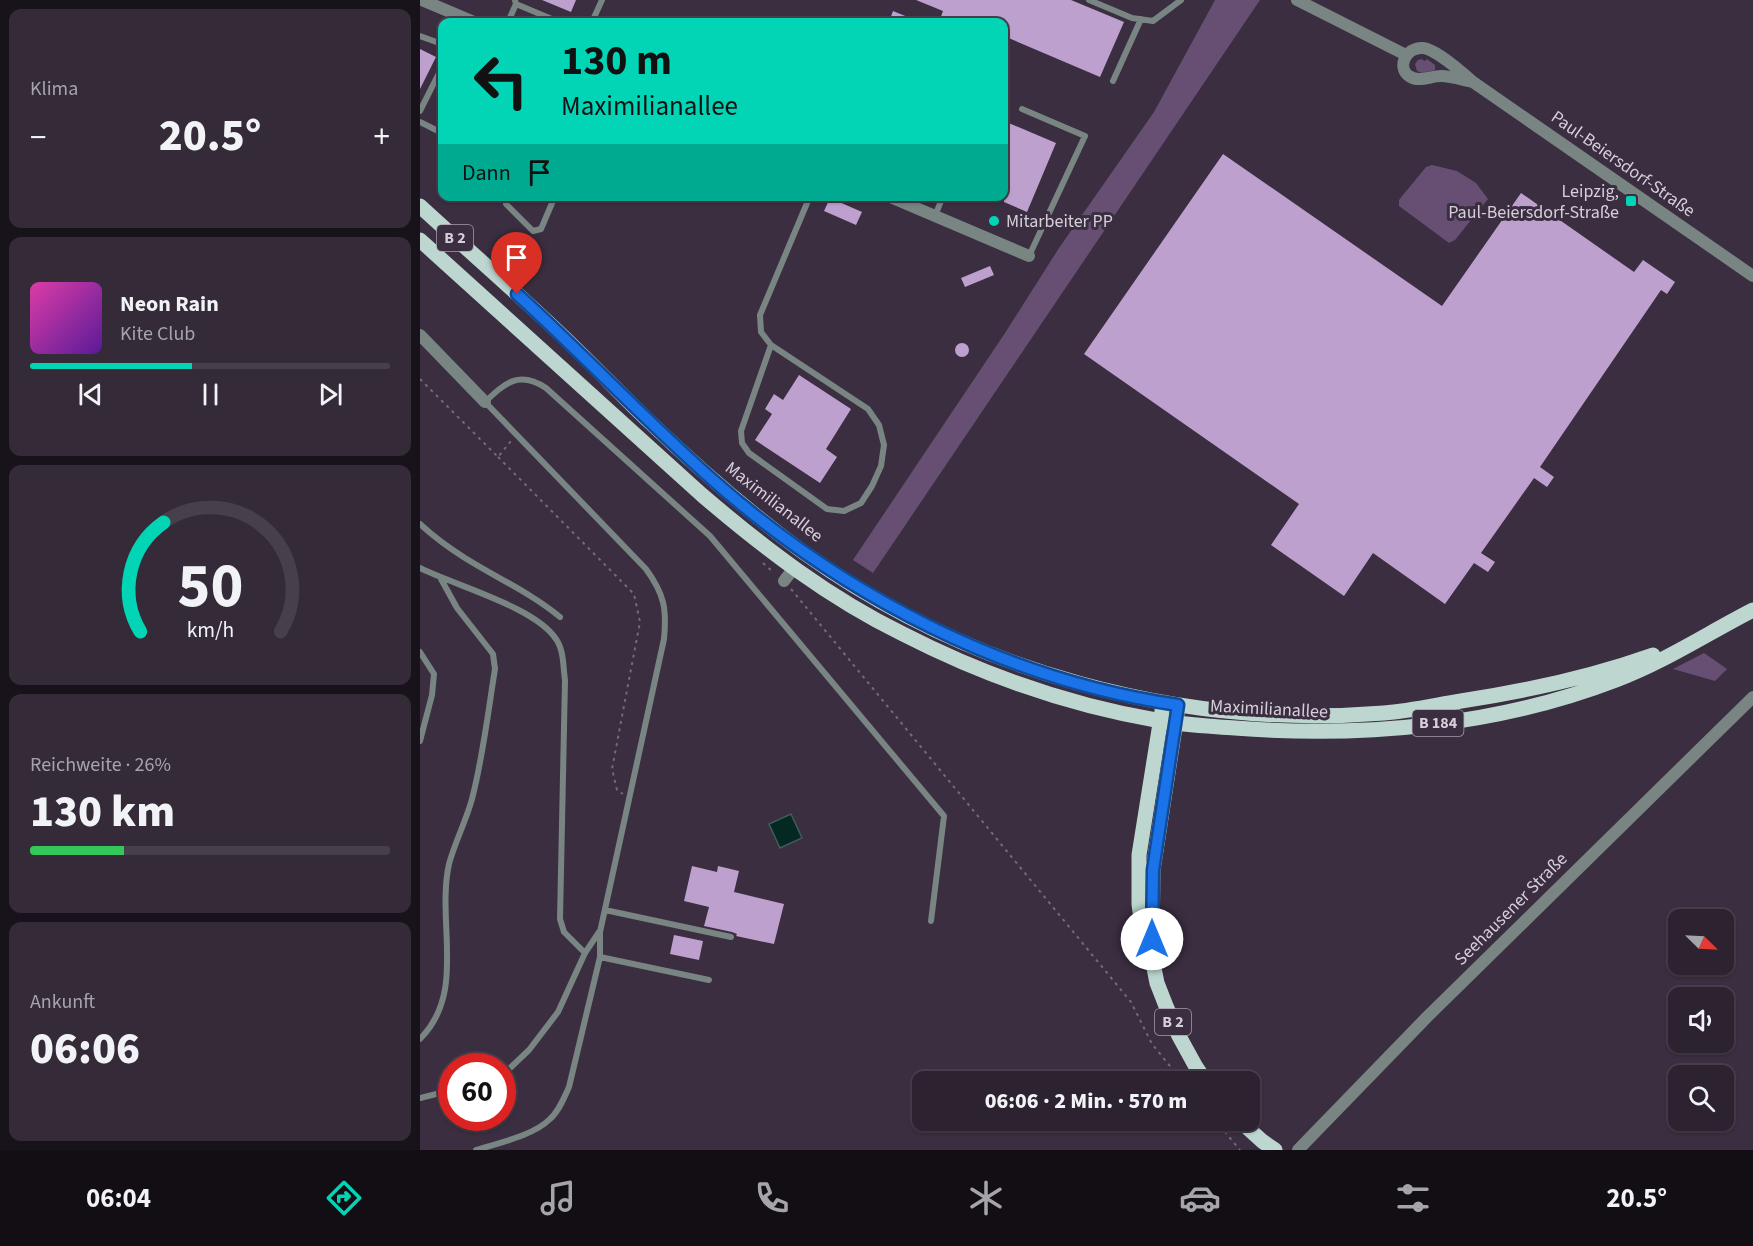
<!DOCTYPE html>
<html lang="de">
<head>
<meta charset="utf-8">
<style>
  body { margin:0; font-family:"Source Sans 3",sans-serif; background:#342a38; color:#f1f3f6; height:100vh; display:flex; flex-direction:column; font-size:22px; white-space:nowrap }
  * { box-sizing:border-box; margin:0 }
  p { font-size:20px; color:#a6a4ab }
  .icon { flex:none; width:33px; height:33px; fill:none; stroke:currentColor; stroke-width:2; stroke-linecap:round; stroke-linejoin:round }
  .map { position:relative; flex:1; overflow:hidden }
  .panel { display:flex; flex-direction:column; gap:9px; padding:9px; background:#18131a; width:420px }
  .panel>* { flex:none }
  .guide { position:absolute; left:18px; top:18px; width:570px; height:183px; border-radius:12px; box-shadow:0 2px 4px #0004,0 0 0 2px #483f4c; background:#01d5b6; color:#111; overflow:hidden }
  .needle { width:39px; rotate:114deg }
  .controls { position:absolute; left:1248px; top:909px; display:grid; gap:12px }
  .controls a { display:grid; place-items:center; width:66px; height:66px; border-radius:12px; background:#2c2230; box-shadow:0 2px 4px #0004,0 0 0 2px #483f4c; font-size:30px }
  .speed { position:absolute; left:18px; top:1053px; display:flex; gap:12px; font-size:30px; font-weight:700; text-align:center }
  .speed>* { display:grid; place-content:center; width:78px; height:78px; border-radius:50%; background:#2c2230; box-shadow:0 2px 4px #0004,0 0 0 2px #483f4c; line-height:1 }
  .speed .limit { border:9px solid #d22; background:#fff; color:#111 }
  .pin { position:absolute; display:grid; place-items:center; width:51px; height:51px; color:#fff; margin:-62px -26px; border-radius:50% 50% 50% 0; rotate:-45deg; box-shadow:0 0 6px #0007 }
  .pin .icon { rotate:45deg }
  .me { position:absolute; width:66px; margin:-33px; rotate:0deg; stroke-linejoin:round; filter:drop-shadow(0 0 4px #0008) }
  .turn { display:flex; align-items:center; gap:21px; height:126px; padding:0 24px; font-size:27px }
  .turn .icon { width:78px; height:78px; stroke-width:2.5 }
  .turn b { display:block; font-size:42px; line-height:51px }
  .then { display:flex; align-items:center; height:57px; padding:0 24px; background:#0003; gap:12px; font-size:22px }
  .big { font-size:45px; font-weight:800; line-height:1.1 }
  .panel .widget { flex:1; display:flex; flex-direction:column; justify-content:center; gap:9px; min-width:0; padding:0 21px; border-radius:12px; background:#342a38 }
  .panel .dial { align-items:center; gap:0 }
  .dial svg { height:156px; overflow:visible; fill:none; stroke:#483f4c; stroke-width:7; stroke-linecap:round; text-anchor:middle }
  .dial text { fill:#f1f3f6; stroke:none }
  .song { display:flex; align-items:center; gap:18px }
  .cover { width:72px; height:72px; border-radius:9px; background:linear-gradient(135deg,hsl(320 70% 55%),hsl(270 70% 35%)) }
  .played { height:6px; border-radius:3px; background:linear-gradient(90deg,#01d5b6 45%,#483f4c 45%) }
  .keys { display:flex; justify-content:space-around; direction:ltr }
  .heat { display:flex; justify-content:space-between; align-items:center; font-size:33px; direction:ltr }
  .charge { height:9px; border-radius:4px; background:linear-gradient(90deg,#34c759 26%,#483f4c 0) }
  .trip { position:absolute; left:492px; top:1071px; width:348px; height:60px; border-radius:12px; background:#2c2230; box-shadow:0 2px 4px #0004,0 0 0 2px #483f4c; font-weight:800; line-height:60px; text-align:center }
  .dock { display:flex; height:96px; justify-content:space-around; align-items:center; background:#120e13; color:#a6a4ab }
  .dock .icon { width:42px; height:42px }
  .dock .current { color:#01d5b6 }
  .dock b { font-size:27px; color:#f1f3f6 }
  main { display:flex; flex:1; min-height:0 }
  .map>svg:first-child { display:block }
  .green { fill:#664f73 }
  .water { fill:#042922; stroke:#435b59; stroke-width:1.5 }
  .building { fill:#bea0ce }
  .lines { fill:none; stroke-linecap:round; stroke-linejoin:round }
  .path { stroke:#746a79; stroke-width:2; stroke-dasharray:3 4.5; stroke-linecap:butt }
  .lane { stroke:#798582; stroke-width:6 }
  .street { stroke:#798582; stroke-width:12 }
  .primary { stroke:#bdd7d0; stroke-width:15 }
  .route-casing { stroke:#114b97; stroke-width:15 }
  .route { stroke:#1a73e8; stroke-width:10 }
  .poi-dot { fill:#01d5b6; stroke:#3a2e40; stroke-width:2 }
  .labels { text-anchor:middle; dominant-baseline:central; stroke-width:6; stroke-linejoin:round; paint-order:stroke }
  .shield { fill:#3a2e40; stroke:#a79fac; stroke-width:1.5 }
  .shield-label { font-size:16px; font-weight:bold; fill:#d6cfda }
  .street-label { font-size:18px; fill:#d6cfda; stroke:#3a2e40 }
  .poi-label { font-size:18px; fill:#d6cfda; stroke:#3a2e40; text-anchor:end }
</style>
</head>
<body>
<main>
<section class="panel">
<div class="widget"><p>Klima</p>
<div class="heat"><a>−</a><b class="big">20.5°</b><a>+</a></div>
</div>
<div class="widget">
<div class="song"><i class="cover"></i><div><b>Neon Rain</b><p>Kite Club</p></div></div>
<div class="played"></div>
<div class="keys"><svg class="icon" aria-label="previous" viewBox="0 0 24 24"><path d="M18 5L8 12l10 7zM5 5v14"/></svg><svg class="icon" aria-label="pause" viewBox="0 0 24 24"><path d="M8 5v14M16 5v14"/></svg><svg class="icon" aria-label="next" viewBox="0 0 24 24"><path d="M6 5l10 7-10 7zM19 5v14"/></svg></div>
</div>
<div class="widget dial"><svg viewBox="0 0 100 80">
<path d="M14 69A42 42 0 1 1 86 69"/>
<path d="M14 69A42 42 0 0 1 26 13" stroke="#01d5b6"/>
<text x="50" y="56" font-size="32" font-weight="700">50</text>
<text x="50" y="72" font-size="11">km/h</text>
</svg></div>
<div class="widget"><p>Reichweite · 26%</p><b class="big">130 km</b><div class="charge"></div></div>
<div class="widget"><p>Ankunft</p><b class="big">06:06</b></div>
</section>
<div class="map">
<svg width="1333" height="1150" viewBox="0 0 1333 1150">
  <rect width="100%" height="100%" fill="#3a2e40"/>
  <!-- green -->
  <path class="green" d="M795 0H840L453 573 433 560 585 333 639 248 734 112Z
    M1001 59 1005 61 1007 59 1015 65V70L1002 73 997 71 995 64 998 60Z
    M1012 165 1037 171 1056 183 1068 199 1035 240 1029 243 979 206V200L1006 167Z
    M1284 653 1307 669 1295 681 1253 669Z"/>
  <!-- water -->
  <path class="water" d="M371 814 382 838 360 848 349 824Z"/>
  <!-- building -->
  <path class="building" d="M122 0H156L151 12Z
    M496 0H651L704 22 680 77 584 36V22H551L536 16 534 22H519L523 11Z
    M473 11 500 22H469Z
    M0 49 16 57 0 89Z
    M584 121 636 143 607 212 584 202Z
    M803 154 1022 306 1101 193 1214 272 1223 260 1255 282 1247 294 1241 290 1120 467 1134 477 1127 487 1114 478 1061 553 1075 562 1068 572 1054 563 1025 604 953 553 924 596 851 545 879 504 664 354Z
    M410 198 442 212 436 225 404 211Z
    M570 266 574 275 545 287 541 278Z
    M535 350a7 7 0 1 1 14 0a7 7 0 1 1-14 0Z
    M379 375 431 409 406 449 417 457 400 483 335 440 352 414 345 409 354 394 363 400Z
    M272 866 297 872 298 866 319 871 314 892 364 904 354 944 316 936 317 934 312 932 284 926 289 907 264 901Z
    M254 935 283 941 279 960 250 954Z"/>
  <g class="lines">
    <!-- path -->
    <path class="path" d="M0 379 78 457 91 441
      M78 457 214 594 220 622 192 769 197 790 203 794
      M343 563 354 573
      M371 589 711 1002 732 1044 763 1082
      M795 1120 820 1150"/>
    <!-- lane -->
    <path class="lane" d="M95 0 96 4 139 22
      M669 0 712 18 733 21 761 0
      M88 22 96 4
      M172 22 182 0
      M0 36 22 44
      M693 81 721 19
      M602 109 665 136 609 256
      M0 111 22 67
      M0 122 22 133
      M89 196 86 204 113 231 121 229 135 196
      M515 216 523 196
      M351 345 321 431 322 443 329 453 407 509 424 511 441 503 452 486 461 466 464 445 459 425 448 409 351 345 341 332 340 315 390 196
      M0 524C14 537 29 548 45 558 77 578 111 593 140 617
      M0 568C36 586 115 607 136 639 144 650 143 667 145 680L140 919 144 932 165 953
      M0 652 14 674 12 695 0 741
      M185 910 311 937
      M180 957 289 980
      M0 1039C47 992 16 923 29 864 35 842 46 821 52 799 63 757 68 712 75 669L73 654 37 608 21 579
      M82 1072 89 1069 109 1050 138 1012 165 953 179 932
      M0 1098 32 1090
      M56 1150C78 1143 113 1136 130 1119 139 1111 144 1098 149 1087L180 957V932L244 639C247 608 244 594 226 569L65 402C85 383 99 370 126 388L290 536 524 816 511 921"/>
    <!-- street -->
    <path class="street" d="M2 0 54 22
      M877 0 986 55
      M1053 82C1043 80 1031 76 1021 76 1010 76 999 83 989 76 977 68 985 47 1003 48 1015 49 1043 73 1053 82L1333 276
      M468 196 609 256
      M0 335 65 402
      M364 581 374 568
      M878 1150 1007 1017 1333 697"/>
    <!-- primary -->
    <path class="primary" d="M0 206C52 254 106 300 157 350 182 374 206 400 232 424 280 470 330 513 383 552 550 672 760 729 964 713 990 711 1016 705 1041 701 1107 691 1171 677 1233 655
      M0 240 282 495C344 548 409 598 483 634 563 675 652 706 741 721 765 725 790 726 815 728 943 738 1076 726 1196 680 1244 662 1288 633 1333 610
      M742 711 719 855V904L723 934 732 958 737 983 746 1006 759 1036 776 1067 786 1082
      M732 943 733 870 757 714
      M819 1120 842 1141 855 1150"/>
  </g>
  <g class="lines">
    <defs>
      <path id="route" d="M97 294C164 355 226 421 294 481 424 596 586 680 758 705L733 870 732 939"/>
    </defs>
    <!-- route casing -->
    <use href="#route" class="route-casing"/>
    <!-- route -->
    <use href="#route" class="route"/>
  </g>
  <!-- markers -->
  <g class="poi-dot">
    <rect x="1205" y="195" width="12" height="12" rx="3"/>
    <circle cx="574" cy="221" r="6"/>
  </g>
  <g class="labels">
    <!-- shield labels -->
    <g class="shield">
      <rect x="17" y="225" width="36" height="26" rx="4.5"/>
      <rect x="992.5" y="710" width="51" height="26" rx="4.5"/>
      <rect x="735" y="1009" width="36" height="26" rx="4.5"/>
    </g>
    <g class="shield-label">
      <text x="35" y="238">B 2</text>
      <text x="1018" y="723">B 184</text>
      <text x="753" y="1022">B 2</text>
    </g>
    <!-- street labels -->
    <g class="street-label">
      <text transform="translate(1203 164) rotate(35)">Paul-Beiersdorf-Straße</text>
      <text transform="translate(354 502) rotate(38)">Maximilianallee</text>
      <text transform="translate(849 709) rotate(3)">Maximilianallee</text>
      <text transform="translate(1091 909) rotate(-45)">Seehausener Straße</text>
    </g>
    <!-- poi labels -->
    <g class="poi-label">
      <text x="1199" y="191">Leipzig,<tspan x="1199" dy="21">Paul-Beiersdorf-Straße</tspan></text>
      <text x="586" y="221" text-anchor="start">Mitarbeiter PP</text>
    </g>
  </g>
</svg>
<div class="controls">
<a><svg class="needle" viewBox="-14 -14 28 28"><path d="M0-13l5 13h-10z" fill="#e53935"/><path d="M0 13l5-13h-10z" fill="#a6a4ab"/></svg></a>
<a><svg class="icon" aria-label="sound" viewBox="0 0 24 24"><path d="M4 9h4l5-4v14l-5-4H4zM17 9q2 3 0 6"/></svg></a>
<a><svg class="icon" aria-label="search" viewBox="0 0 24 24"><circle cx="10" cy="10" r="6"/><path d="M15 15l6 6"/></svg></a>
</div>
<div class="speed"><div class="limit">60</div></div>
<div class="pin" style="left:97px;top:294px;background:#d93025"><svg class="icon" aria-label="arrive" viewBox="0 0 24 24"><path d="M6 21V4h12l-3 4 3 4H6"/></svg></div>
<svg class="me" style="left:732px;top:939px" viewBox="-20 -20 40 40"><circle r="19" fill="#fff"/><path d="M0-13L10 11 0 6-10 11z" fill="#1a73e8"/></svg>
<div class="trip">06:06 · 2 Min. · 570 m</div>
<div class="guide">
<div class="turn"><svg class="icon" aria-label="left" viewBox="0 0 24 24"><path d="M17 20v-9H6M10 6l-5 5 5 5"/></svg><div><b>130 m</b>Maximilianallee</div></div>
<div class="then">Dann<svg class="icon" aria-label="arrive" viewBox="0 0 24 24"><path d="M6 21V4h12l-3 4 3 4H6"/></svg></div>
</div>
</div>
</main>
<nav class="dock">
<b>06:04</b>
<svg class="icon current" aria-label="directions" viewBox="0 0 24 24"><path d="M12 3l9 9-9 9-9-9zM9 14v-3h6M13 9l2 2-2 2"/></svg>
<svg class="icon" aria-label="music" viewBox="0 0 24 24"><path d="M9 18V5l10-2v13"/><circle cx="6" cy="18" r="3"/><circle cx="16" cy="16" r="3"/></svg>
<svg class="icon" aria-label="phone" viewBox="0 0 24 24"><path d="M5 4h4l2 5-3 2q2 4 5 5l2-3 5 2v4C11 20 4 13 5 4z"/></svg>
<svg class="icon" aria-label="climate" viewBox="0 0 24 24"><path d="M12 3v18M4 7l16 10M4 17L20 7"/></svg>
<svg class="icon" aria-label="car" viewBox="0 0 24 24"><path d="M5 17H2v-5l4-1 3-4h7l3 4 3 1v5h-3M9 17h6M6 11h13"/><circle cx="7" cy="17" r="2"/><circle cx="17" cy="17" r="2"/></svg>
<svg class="icon" aria-label="filters" viewBox="0 0 24 24"><path d="M4 7h16M4 17h16"/><circle cx="9" cy="7" r="2"/><circle cx="15" cy="17" r="2"/></svg>
<b>20.5°</b>
</nav>
</body>
</html>
